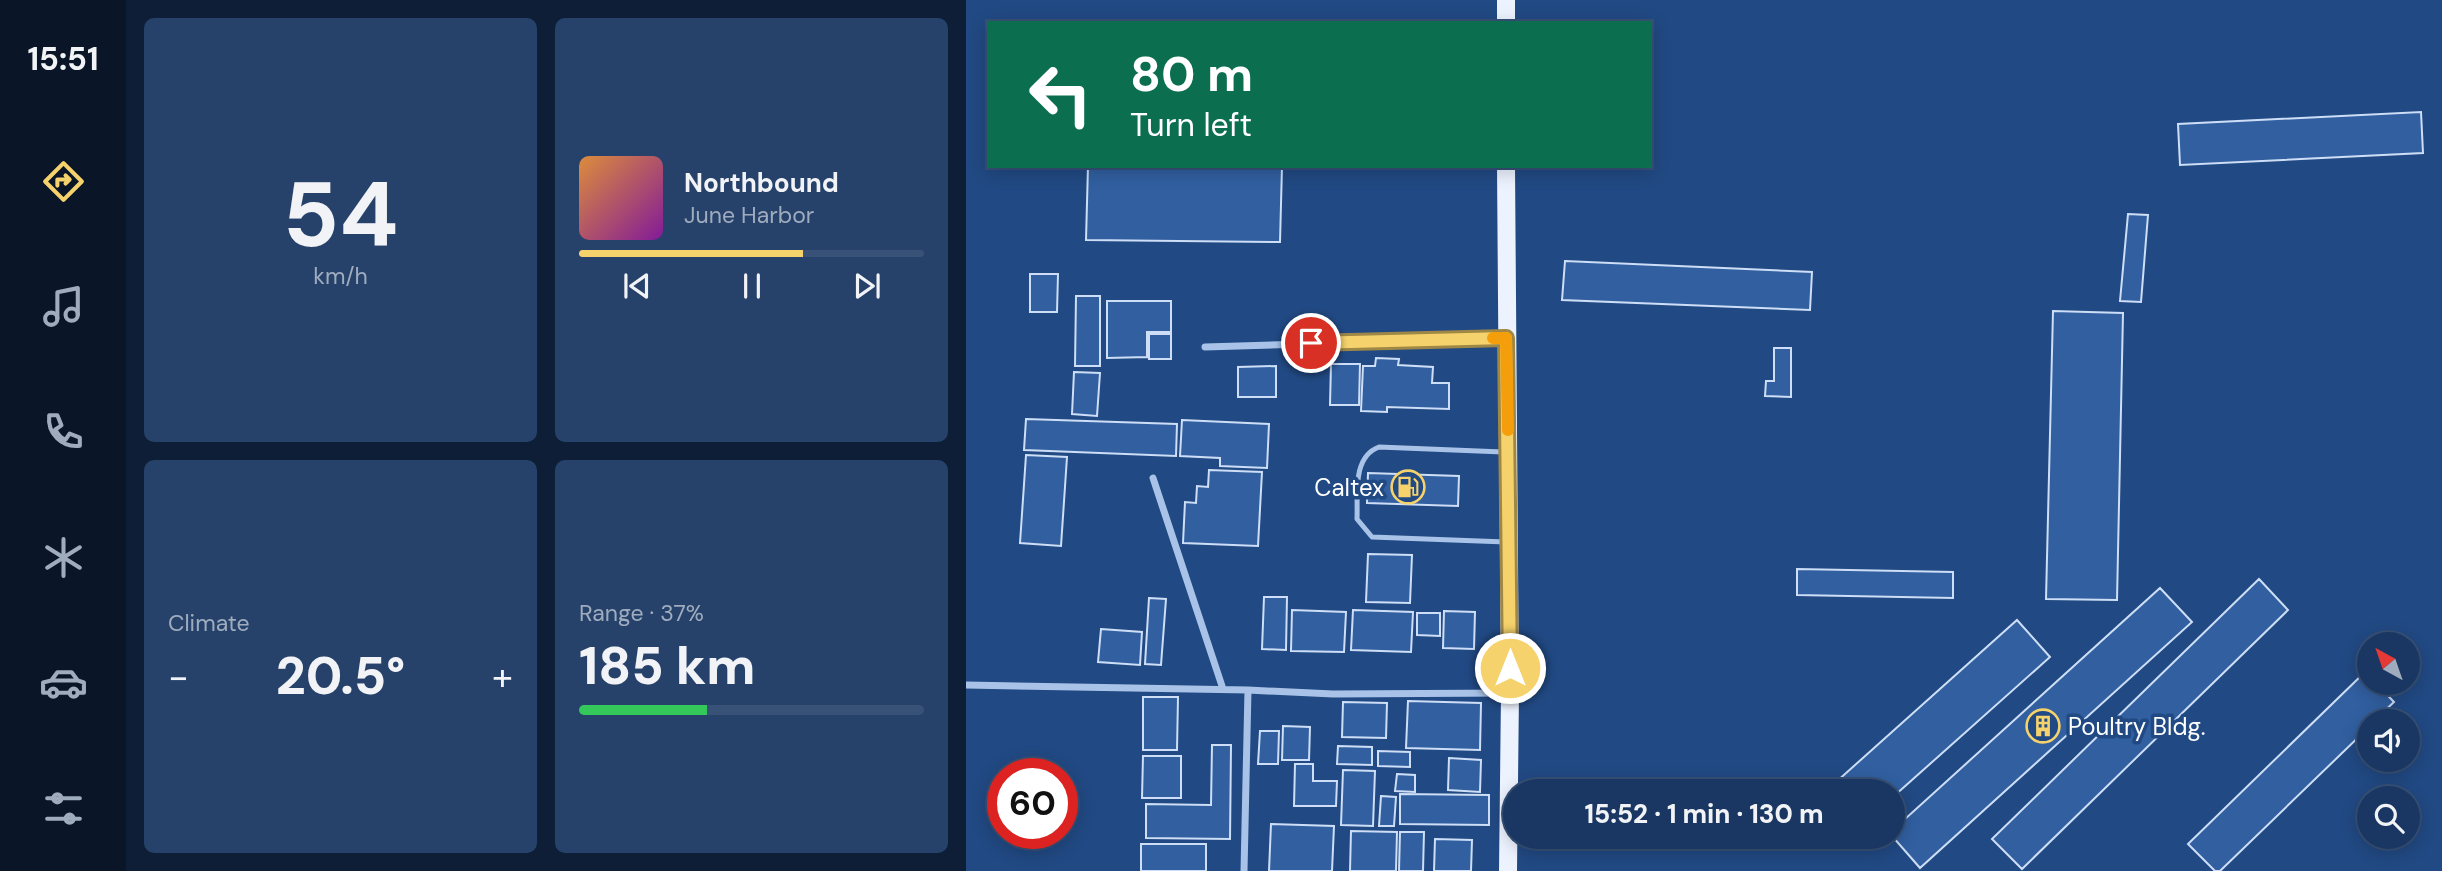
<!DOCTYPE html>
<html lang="en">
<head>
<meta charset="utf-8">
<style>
  body { margin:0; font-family:"DM Sans",sans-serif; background:#26426b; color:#f1f3f6; height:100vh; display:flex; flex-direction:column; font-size:26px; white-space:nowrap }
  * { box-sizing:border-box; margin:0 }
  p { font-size:23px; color:#9facbe }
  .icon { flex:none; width:38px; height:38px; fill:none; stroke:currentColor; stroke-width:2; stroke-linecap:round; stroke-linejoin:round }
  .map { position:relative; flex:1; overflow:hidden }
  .drawer { display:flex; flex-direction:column; gap:18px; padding:18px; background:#0e1e36; width:840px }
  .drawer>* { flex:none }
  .banner { position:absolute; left:21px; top:21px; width:665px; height:147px; border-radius:0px; box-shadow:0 4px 18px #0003,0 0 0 2px #375177; background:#0b6e4f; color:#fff; overflow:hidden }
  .needle { width:46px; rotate:320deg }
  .buttons { position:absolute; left:1391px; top:632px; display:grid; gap:14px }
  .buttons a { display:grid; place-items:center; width:63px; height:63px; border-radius:50%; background:#193762; box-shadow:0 4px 18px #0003,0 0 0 2px #375177; font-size:35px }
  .speed { position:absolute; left:21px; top:758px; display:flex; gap:14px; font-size:35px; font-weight:700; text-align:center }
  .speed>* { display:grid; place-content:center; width:91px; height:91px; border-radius:50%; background:#193762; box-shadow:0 4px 18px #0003,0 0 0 2px #375177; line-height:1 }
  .speed .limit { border:10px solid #d22; background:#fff; color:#111 }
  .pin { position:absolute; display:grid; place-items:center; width:60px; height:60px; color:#fff; margin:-30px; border:4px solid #fff; border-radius:50%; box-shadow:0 2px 7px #0007 }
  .me { position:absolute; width:77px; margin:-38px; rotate:0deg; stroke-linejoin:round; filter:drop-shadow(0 0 5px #0008) }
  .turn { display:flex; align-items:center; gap:24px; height:147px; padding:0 28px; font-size:32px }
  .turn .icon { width:91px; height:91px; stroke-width:2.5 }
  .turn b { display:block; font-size:49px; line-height:60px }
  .big { font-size:52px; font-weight:800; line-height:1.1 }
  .drawer .widget { flex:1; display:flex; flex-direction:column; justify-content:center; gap:10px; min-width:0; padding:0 24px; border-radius:10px; background:#26426b }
  .drawer .dial { align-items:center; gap:0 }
  .dial b { font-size:91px; line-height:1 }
  .song { display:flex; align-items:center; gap:21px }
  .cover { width:84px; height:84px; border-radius:10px; background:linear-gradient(135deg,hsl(30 70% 55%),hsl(290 70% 35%)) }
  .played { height:7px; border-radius:4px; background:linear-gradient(90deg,#f5d26b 65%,#375177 65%) }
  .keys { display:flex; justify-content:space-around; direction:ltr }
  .heat { display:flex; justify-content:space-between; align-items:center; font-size:38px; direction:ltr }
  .charge { height:10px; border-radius:5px; background:linear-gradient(90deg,#34c759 37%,#375177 0) }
  .drawer .tiles { flex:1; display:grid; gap:18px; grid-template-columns:repeat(2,1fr) }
  .trip { position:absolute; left:537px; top:779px; width:402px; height:70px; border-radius:35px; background:#193762; box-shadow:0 4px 18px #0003,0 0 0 2px #375177; font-weight:800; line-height:70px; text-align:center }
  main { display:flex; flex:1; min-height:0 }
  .dock { display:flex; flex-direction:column; width:126px; justify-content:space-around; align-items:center; background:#0a1627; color:#9facbe }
  .dock .icon { width:49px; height:49px }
  .dock .on { color:#f5d26b }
  .dock b { font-size:32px; color:#f1f3f6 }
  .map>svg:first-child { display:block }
  .building { fill:#315fa0; stroke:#cddef6; stroke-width:2 }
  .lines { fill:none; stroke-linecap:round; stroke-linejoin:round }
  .lane { stroke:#a9c3e8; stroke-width:5 }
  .street { stroke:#a9c3e8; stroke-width:7 }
  .primary { stroke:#ecf2fe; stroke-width:18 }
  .route-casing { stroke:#9f8846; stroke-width:18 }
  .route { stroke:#f5d26b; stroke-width:12 }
  .slow { stroke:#f59e0b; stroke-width:12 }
  .labels { text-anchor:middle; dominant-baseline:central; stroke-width:7; stroke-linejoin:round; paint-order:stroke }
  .poi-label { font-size:24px; fill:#fff; stroke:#214983; text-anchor:end }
</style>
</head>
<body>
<main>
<nav class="dock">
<b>15:51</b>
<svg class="icon on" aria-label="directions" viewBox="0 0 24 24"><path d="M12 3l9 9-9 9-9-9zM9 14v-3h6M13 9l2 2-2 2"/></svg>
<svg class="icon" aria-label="music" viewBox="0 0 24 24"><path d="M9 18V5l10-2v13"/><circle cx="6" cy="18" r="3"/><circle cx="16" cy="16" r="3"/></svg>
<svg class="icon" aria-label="phone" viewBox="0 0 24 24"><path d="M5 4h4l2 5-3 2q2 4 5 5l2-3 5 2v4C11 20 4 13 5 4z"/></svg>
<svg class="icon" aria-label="climate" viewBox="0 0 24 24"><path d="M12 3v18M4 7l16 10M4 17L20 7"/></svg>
<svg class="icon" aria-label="car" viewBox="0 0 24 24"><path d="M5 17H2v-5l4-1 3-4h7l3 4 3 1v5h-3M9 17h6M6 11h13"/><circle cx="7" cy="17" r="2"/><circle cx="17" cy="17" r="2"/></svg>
<svg class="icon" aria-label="filters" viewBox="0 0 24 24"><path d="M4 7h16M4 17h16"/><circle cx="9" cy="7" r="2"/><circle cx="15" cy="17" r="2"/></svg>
</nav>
<section class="drawer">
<div class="tiles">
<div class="widget dial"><b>54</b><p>km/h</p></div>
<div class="widget">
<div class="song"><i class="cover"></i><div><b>Northbound</b><p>June Harbor</p></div></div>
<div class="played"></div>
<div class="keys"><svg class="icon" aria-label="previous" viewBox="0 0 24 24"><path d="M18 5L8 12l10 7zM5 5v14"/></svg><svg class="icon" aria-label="pause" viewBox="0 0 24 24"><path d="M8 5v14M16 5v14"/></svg><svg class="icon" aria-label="next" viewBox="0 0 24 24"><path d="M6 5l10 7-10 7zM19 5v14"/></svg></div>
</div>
<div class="widget"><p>Climate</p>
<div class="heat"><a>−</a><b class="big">20.5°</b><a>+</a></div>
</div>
<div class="widget"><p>Range · 37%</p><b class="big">185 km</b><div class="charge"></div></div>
</div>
</section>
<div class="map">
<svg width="1476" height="871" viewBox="0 0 1476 871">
  <rect width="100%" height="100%" fill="#214983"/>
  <!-- building -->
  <path class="building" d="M1455 112 1457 153 1214 165 1212 124Z
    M122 166H316L314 242 120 240Z
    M1162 214 1182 215 1175 302 1154 301Z
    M599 261 846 272 844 310 596 300Z
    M64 274H92L91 312H64Z
    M110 296H134V366H109Z
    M141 301H205V332H181V357L141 358Z
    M1087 311 1157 313 1151 600 1080 599Z
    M183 334H205V359H183Z
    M808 348H825V397L799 396 800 381H808Z
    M410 358 433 359 432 365 467 367 466 383H483V409L421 407V412L395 411 397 366H409Z
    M365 364H394L393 405H364Z
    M310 366V397H272V367Z
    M108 372 134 373 131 416 106 414Z
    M60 419 211 424 210 456 58 450Z
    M216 420 303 424 301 468 254 466V458L214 456Z
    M60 455 101 457 95 546 54 543Z
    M243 470 296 472 292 546 217 543 219 502 230 503 231 486 242 487Z
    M402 473 493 476 492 506 401 503Z
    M402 554 446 555 444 603 400 602Z
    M831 569 987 572V598L831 595Z
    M1293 579 1322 610 1056 869 1026 839Z
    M1194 588 1226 622 954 868 926 836 928 829Z
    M298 597H321L320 650 296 649Z
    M183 598 200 599 195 665 179 664Z
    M326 610 380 612 378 652 325 651Z
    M387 610 447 612 445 652 385 650Z
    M478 611 509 612 508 649 477 648Z
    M451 613H474V636L451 635Z
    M1051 620 1084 657 928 796V791H860Z
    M135 629 176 632 174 665 132 662Z
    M1399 672 1404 682H1409L1428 702 1408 721H1404V726L1254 871H1249L1222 844Z
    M177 697H212L211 750H177Z
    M442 701 515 703 514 750 440 748Z
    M377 702 421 703 420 738 376 737Z
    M317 726 344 727 343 760H316Z
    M294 731H313L312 764H292Z
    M246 745H265L264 839 180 838V804L245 805Z
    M372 746 406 747V765L371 764Z
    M412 751 444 752V767L412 766Z
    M177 756H215V798H176Z
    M483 758 515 760 514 792 482 790Z
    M329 764H347V781H371L370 806H328Z
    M377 770 409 771 407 826 375 825Z
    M431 774 449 775V792L429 791Z
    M434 794 523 795V825L434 824Z
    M415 796 430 797 428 826H413Z
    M305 824 368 826 366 871H303Z
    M385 831 431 832 430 871H384Z
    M434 832H458L457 871H433Z
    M859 836H882L869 848Z
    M469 839 506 840 505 871H468Z
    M175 844H240V871H175Z"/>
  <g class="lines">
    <!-- lane -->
    <path class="lane" d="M537 452 413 447C386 457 392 494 391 519L406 537 540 542"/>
    <!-- street -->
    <path class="street" d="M239 347 539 338
      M187 478 257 689
      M0 685 282 690
      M278 871 282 690 367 694 544 693"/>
    <!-- primary -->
    <path class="primary" d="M540 0V23
      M540 166 544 693 542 871"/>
  </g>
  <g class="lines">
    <defs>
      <path id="route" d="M345 343 540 338 544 668"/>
    </defs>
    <!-- route casing -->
    <use href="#route" class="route-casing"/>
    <!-- route -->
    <use href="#route" class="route"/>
    <!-- slow -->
    <path class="slow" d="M527 338H540L542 430"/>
  </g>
  <!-- icons -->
  <defs>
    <symbol id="fuel-ring" viewBox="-11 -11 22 22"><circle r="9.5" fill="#214983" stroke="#f5d26b" stroke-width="1.5"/><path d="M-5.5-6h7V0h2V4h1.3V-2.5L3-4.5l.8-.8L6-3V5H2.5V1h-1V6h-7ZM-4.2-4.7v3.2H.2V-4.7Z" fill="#f5d26b"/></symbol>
    <symbol id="building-ring" viewBox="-11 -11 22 22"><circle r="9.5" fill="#214983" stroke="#f5d26b" stroke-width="1.5"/><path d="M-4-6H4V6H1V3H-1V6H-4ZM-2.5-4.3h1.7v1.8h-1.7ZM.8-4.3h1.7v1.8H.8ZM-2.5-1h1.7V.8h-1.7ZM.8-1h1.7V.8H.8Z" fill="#f5d26b"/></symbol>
  </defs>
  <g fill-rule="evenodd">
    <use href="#fuel-ring" x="423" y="468" width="38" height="38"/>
    <use href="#building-ring" x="1058" y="707" width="38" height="38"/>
  </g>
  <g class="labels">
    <!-- poi labels -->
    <g class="poi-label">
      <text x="418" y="487">Caltex</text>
      <text x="1102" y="726" text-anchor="start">Poultry Bldg.</text>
    </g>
  </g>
</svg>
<div class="buttons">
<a><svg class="needle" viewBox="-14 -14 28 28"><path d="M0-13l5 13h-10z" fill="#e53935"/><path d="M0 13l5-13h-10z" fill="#9facbe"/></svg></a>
<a><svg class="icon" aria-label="sound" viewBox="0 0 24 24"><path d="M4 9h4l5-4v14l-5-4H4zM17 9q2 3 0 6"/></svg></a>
<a><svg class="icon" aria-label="search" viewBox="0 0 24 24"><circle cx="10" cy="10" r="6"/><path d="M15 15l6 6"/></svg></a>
</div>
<div class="speed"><div class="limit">60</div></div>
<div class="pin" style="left:345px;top:343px;background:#d93025"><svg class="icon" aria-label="arrive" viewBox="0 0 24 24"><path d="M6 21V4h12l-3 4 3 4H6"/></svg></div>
<svg class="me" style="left:544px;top:668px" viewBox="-20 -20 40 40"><circle r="17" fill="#f5d26b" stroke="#fff" stroke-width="3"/><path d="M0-11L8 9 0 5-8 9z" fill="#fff"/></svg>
<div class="trip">15:52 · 1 min · 130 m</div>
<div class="banner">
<div class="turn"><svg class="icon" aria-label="left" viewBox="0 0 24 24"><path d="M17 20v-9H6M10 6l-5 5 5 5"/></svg><div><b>80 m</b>Turn left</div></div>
</div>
</div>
</main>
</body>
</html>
